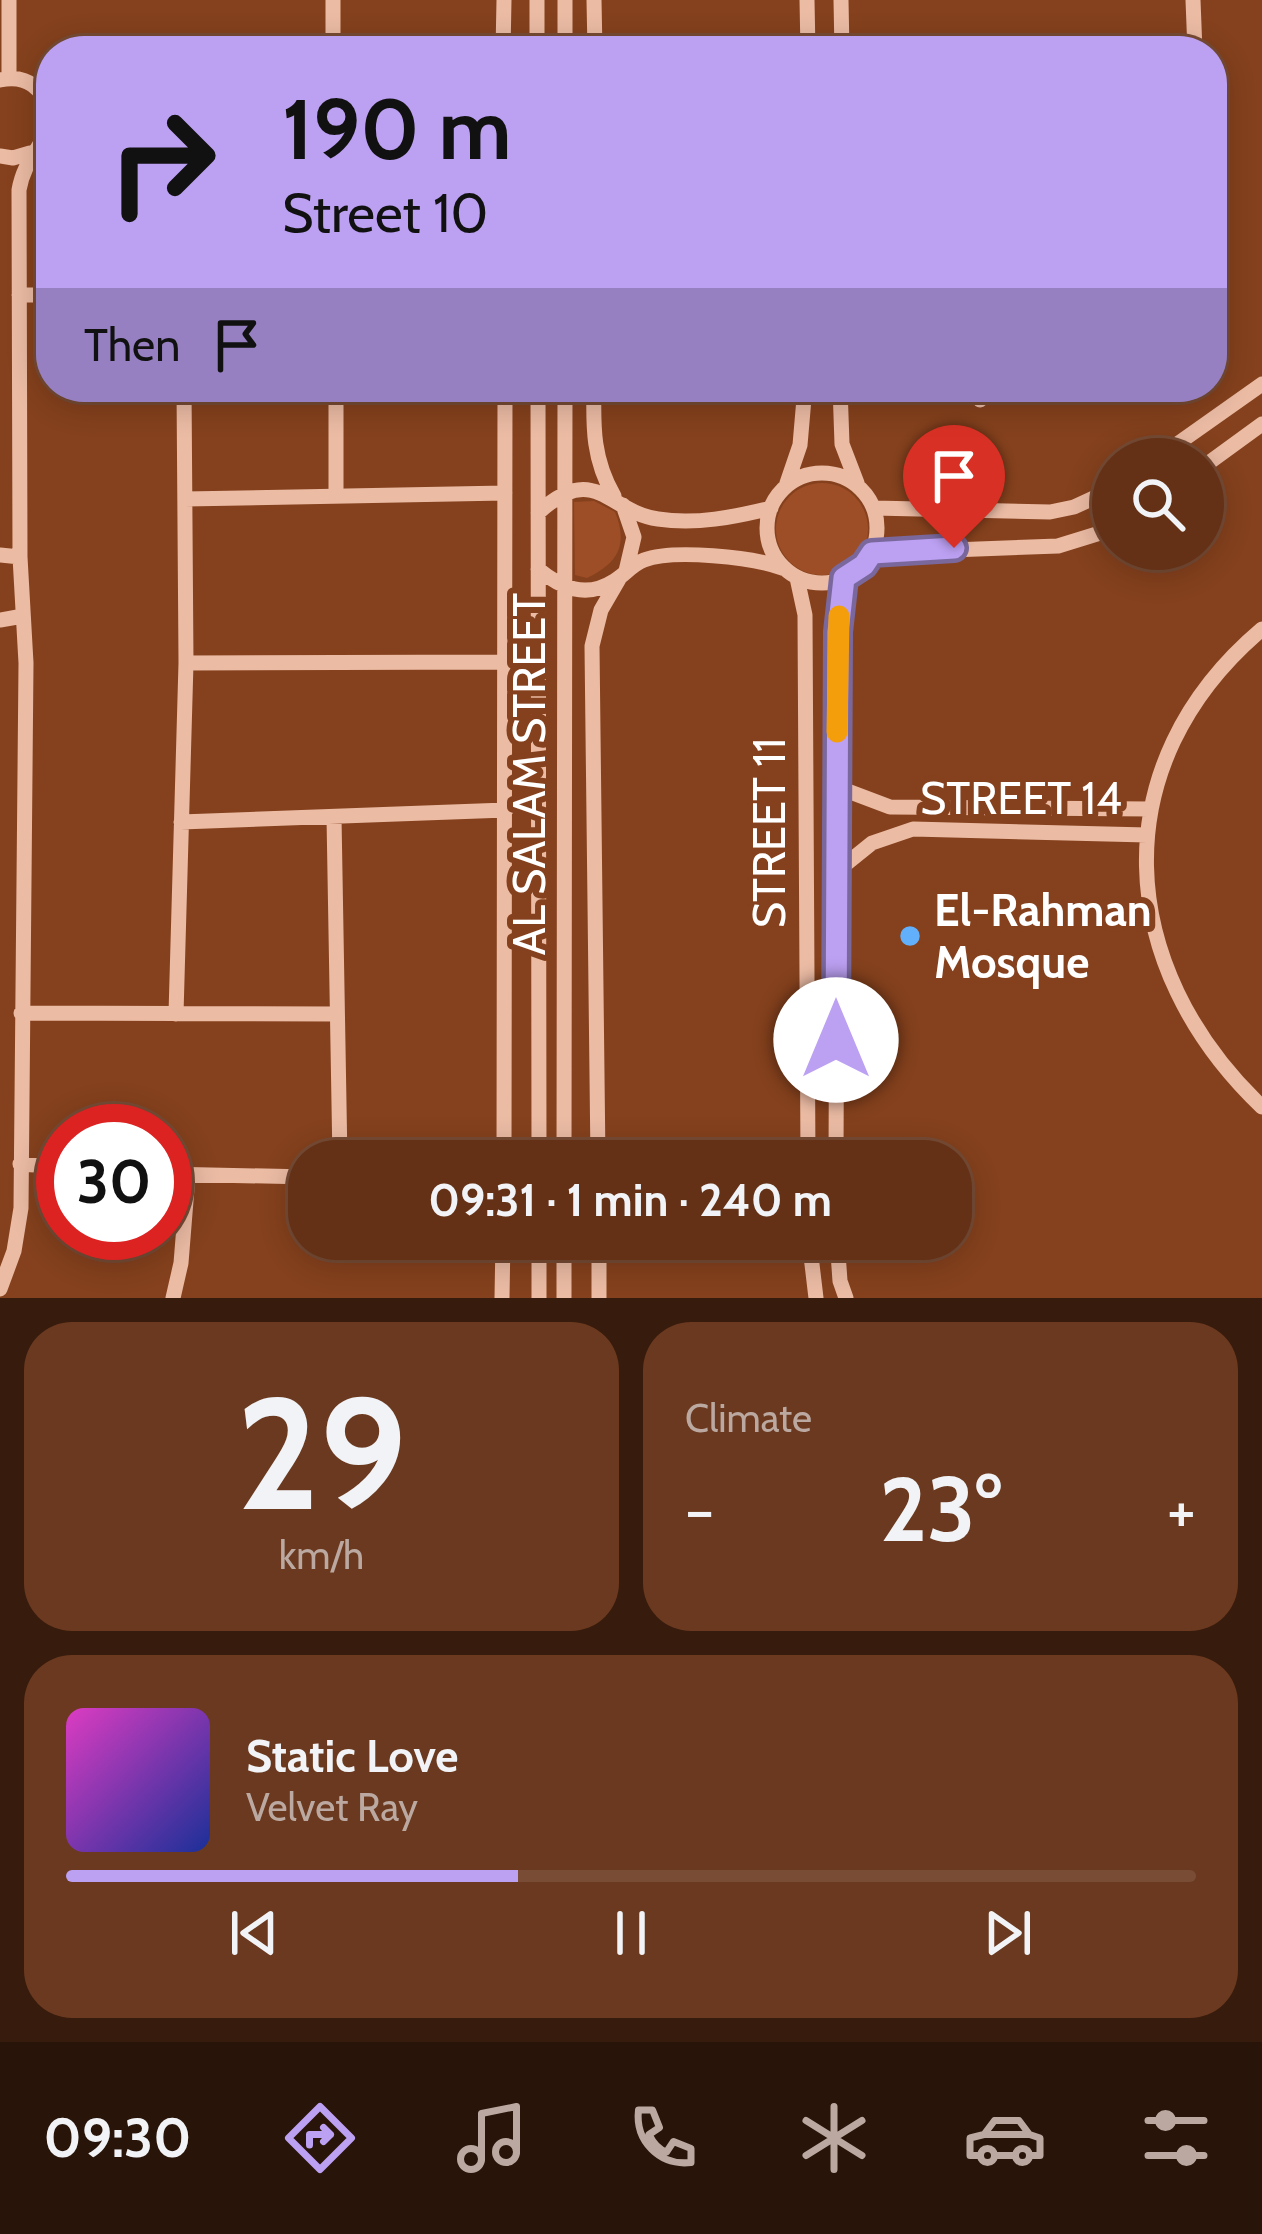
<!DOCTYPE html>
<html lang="en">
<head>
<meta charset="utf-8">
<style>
  body { margin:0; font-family:Cabin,sans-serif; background:#6a391f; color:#f1f3f6; height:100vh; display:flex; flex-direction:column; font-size:45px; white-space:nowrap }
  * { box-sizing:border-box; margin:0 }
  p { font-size:39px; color:#bba9a1 }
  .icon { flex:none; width:66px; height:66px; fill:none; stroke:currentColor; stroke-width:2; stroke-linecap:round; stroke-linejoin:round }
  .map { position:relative; height:1298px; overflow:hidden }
  .side { display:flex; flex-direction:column; gap:24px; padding:24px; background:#371b0c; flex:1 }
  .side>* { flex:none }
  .top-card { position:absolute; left:36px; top:36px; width:1191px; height:366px; border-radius:48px; box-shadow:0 6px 30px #0003,0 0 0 3px #784c35; background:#bca0f2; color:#111; overflow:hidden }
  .controls { position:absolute; left:1092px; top:438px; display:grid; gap:24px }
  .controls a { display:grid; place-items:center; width:132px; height:132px; border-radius:50%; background:#643116; box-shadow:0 6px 30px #0003,0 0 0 3px #784c35; font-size:60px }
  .speed { position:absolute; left:36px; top:1104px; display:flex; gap:24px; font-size:60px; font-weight:700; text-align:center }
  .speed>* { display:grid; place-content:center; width:156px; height:156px; border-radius:50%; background:#643116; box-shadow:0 6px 30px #0003,0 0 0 3px #784c35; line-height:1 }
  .speed .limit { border:18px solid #d22; background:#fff; color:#111 }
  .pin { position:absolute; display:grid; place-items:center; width:102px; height:102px; color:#fff; margin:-123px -51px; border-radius:50% 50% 50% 0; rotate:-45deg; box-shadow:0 0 12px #0007 }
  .pin .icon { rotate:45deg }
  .me { position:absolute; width:132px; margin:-66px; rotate:0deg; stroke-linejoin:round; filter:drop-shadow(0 0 9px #0008) }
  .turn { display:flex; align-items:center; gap:42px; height:252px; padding:0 48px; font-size:54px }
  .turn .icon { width:156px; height:156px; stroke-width:2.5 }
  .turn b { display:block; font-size:84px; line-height:102px }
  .then { display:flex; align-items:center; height:114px; padding:0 48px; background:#0003; gap:24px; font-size:45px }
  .big { font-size:90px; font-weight:700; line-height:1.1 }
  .side .widget { flex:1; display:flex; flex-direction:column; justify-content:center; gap:18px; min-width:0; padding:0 42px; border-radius:48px; background:#6a391f }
  .side .dial { align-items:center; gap:0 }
  .dial b { font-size:156px; line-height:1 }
  .song { display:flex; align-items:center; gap:36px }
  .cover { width:144px; height:144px; border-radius:18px; background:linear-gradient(135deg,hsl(310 70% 55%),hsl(230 70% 35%)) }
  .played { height:12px; border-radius:6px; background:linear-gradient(90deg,#bca0f2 40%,#784c35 40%) }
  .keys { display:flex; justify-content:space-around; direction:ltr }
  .heat { display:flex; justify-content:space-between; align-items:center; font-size:66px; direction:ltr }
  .side .tiles { flex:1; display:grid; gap:24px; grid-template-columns:1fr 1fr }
  .widget:last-child { grid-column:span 2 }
  .trip { position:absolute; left:288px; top:1140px; width:684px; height:120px; border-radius:48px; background:#643116; box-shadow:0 6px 30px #0003,0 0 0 3px #784c35; font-weight:700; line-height:120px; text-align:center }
  .tabs { display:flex; height:192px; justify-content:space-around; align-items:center; background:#281409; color:#bba9a1 }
  .tabs .icon { width:84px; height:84px }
  .tabs .selected { color:#bca0f2 }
  .tabs b { font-size:54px; color:#f1f3f6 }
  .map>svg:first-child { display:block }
  .green { fill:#9e4e26 }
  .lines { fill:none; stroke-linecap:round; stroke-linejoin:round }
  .minor { stroke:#ebbba4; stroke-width:15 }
  .route-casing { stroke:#7a689d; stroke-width:30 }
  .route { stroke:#bca0f2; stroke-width:21 }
  .slow { stroke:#f59e0b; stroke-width:21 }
  .poi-dot { fill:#62affb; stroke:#85411d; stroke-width:4.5 }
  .labels { text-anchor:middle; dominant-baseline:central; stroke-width:12; stroke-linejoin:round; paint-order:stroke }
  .street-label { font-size:45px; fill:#fff; stroke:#85411d }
  .poi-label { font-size:45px; font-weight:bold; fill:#fff; stroke:#85411d; text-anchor:start }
</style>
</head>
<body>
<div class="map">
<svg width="1262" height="1298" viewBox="0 0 1262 1298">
  <rect width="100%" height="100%" fill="#85411d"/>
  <!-- green -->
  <path class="green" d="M776 529a46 46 0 1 1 92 0a46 46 0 1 1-92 0Z
    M594 501 615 512C628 544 619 563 587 578L575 575 574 502Z"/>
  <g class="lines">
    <!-- minor -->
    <path class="minor" d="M333 0V51
      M537 0V51
      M565 0V51
      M594 0 595 51
      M807 0 808 51
      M841 0 842 51
      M1193 0 1195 51
      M503 51 504 0
      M9 77V0
      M0 80C27 74 42 88 51 112
      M0 156 13 158 30 153
      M19 295H51
      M538 387 539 1161
      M594 387C593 428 593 460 614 496
      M840 387 842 444 857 483
      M979 387 980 400
      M1156 459 1262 384
      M1203 467 1262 424
      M767 528a55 55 0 1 1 110 0a55 55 0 1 1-110 0Z
      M787 483 800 445 805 387
      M336 496V387
      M185 499 505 493
      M623 505 634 537 626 571
      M874 508 1050 512 1074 507 1113 489
      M538 513C595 460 608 512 658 519 696 525 734 517 771 508
      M872 553 1058 546 1113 529
      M0 555 20 557
      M538 569C561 588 586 599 614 581 625 575 631 565 644 560 673 549 753 557 782 568
      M797 578 805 615 808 1161
      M0 620 23 616
      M1262 629C1101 765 1115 967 1262 1107
      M186 663 505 662
      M837 787 890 807 1151 809
      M334 817 340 1161
      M181 822 506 810
      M836 872 872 843 913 829 1147 835
      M21 1013 337 1014
      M176 1014 186 663 184 387
      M504 1161 505 387
      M564 1161 565 387
      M598 1161 592 646 601 610 619 579
      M836 1161 838 632 844 578
      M20 1164 63 1167
      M165 1174 309 1177
      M539 1239V1298
      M599 1239V1298
      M809 1239 816 1298
      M837 1239 840 1281 846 1298
      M0 1289 14 1251 21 1208 26 663 20 557 19 190C25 155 48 145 51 113
      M173 1298 181 1263 188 1176
      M502 1298 503 1239
      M564 1298V1239"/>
  </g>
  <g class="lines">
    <defs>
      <path id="route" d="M836 1040 838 632 844 578 864 565 872 553 954 548"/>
    </defs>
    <!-- route casing -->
    <use href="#route" class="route-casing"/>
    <!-- route -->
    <use href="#route" class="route"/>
    <!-- slow -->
    <path class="slow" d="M837 732 839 616"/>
  </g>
  <!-- markers -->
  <circle class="poi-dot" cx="910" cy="936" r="12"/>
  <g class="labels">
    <!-- street labels -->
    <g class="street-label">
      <text transform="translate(529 774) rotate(-90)">AL SALAM STREET</text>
      <text x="1021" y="798">STREET 14</text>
      <text transform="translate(769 833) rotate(-90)">STREET 11</text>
    </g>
    <!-- poi labels -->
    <g class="poi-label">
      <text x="934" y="910">El-Rahman<tspan x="934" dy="52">Mosque</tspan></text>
    </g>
  </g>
</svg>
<div class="controls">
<a><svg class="icon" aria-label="search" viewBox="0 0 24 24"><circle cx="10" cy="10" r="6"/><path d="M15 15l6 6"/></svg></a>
</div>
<div class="speed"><div class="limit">30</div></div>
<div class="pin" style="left:954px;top:548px;background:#d93025"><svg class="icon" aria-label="arrive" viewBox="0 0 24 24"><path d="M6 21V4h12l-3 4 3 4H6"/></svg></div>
<svg class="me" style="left:836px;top:1040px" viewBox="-20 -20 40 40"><circle r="19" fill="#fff"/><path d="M0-13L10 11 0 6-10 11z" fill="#bca0f2"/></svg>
<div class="trip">09:31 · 1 min · 240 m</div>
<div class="top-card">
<div class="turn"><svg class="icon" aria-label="right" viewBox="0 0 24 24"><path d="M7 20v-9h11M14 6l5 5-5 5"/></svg><div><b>190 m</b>Street 10</div></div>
<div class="then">Then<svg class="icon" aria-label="arrive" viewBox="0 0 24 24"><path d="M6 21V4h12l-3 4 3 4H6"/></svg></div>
</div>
</div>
<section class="side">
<div class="tiles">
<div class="widget dial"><b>29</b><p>km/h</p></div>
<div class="widget"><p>Climate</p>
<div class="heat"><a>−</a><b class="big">23°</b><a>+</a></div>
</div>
<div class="widget">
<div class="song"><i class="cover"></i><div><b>Static Love</b><p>Velvet Ray</p></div></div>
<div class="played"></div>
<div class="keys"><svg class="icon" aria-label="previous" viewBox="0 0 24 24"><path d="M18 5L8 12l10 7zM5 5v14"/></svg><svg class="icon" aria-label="pause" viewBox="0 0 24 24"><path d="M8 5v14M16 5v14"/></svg><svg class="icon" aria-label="next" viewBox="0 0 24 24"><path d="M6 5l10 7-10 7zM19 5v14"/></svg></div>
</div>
</div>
</section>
<nav class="tabs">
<b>09:30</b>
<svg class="icon selected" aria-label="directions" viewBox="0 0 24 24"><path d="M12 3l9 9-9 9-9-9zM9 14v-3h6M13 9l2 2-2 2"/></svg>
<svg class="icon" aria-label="music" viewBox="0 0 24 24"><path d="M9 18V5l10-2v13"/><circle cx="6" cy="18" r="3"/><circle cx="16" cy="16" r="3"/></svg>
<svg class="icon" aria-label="phone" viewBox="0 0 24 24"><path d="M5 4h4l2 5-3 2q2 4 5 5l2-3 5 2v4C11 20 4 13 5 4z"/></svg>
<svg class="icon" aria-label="climate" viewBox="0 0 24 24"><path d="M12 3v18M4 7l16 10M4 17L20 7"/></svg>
<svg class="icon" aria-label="car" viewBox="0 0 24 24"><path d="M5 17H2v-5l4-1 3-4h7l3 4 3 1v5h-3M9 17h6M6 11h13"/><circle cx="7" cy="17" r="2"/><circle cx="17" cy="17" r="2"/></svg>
<svg class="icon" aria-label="filters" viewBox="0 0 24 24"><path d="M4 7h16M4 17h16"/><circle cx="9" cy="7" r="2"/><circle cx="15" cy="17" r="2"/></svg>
</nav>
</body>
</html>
